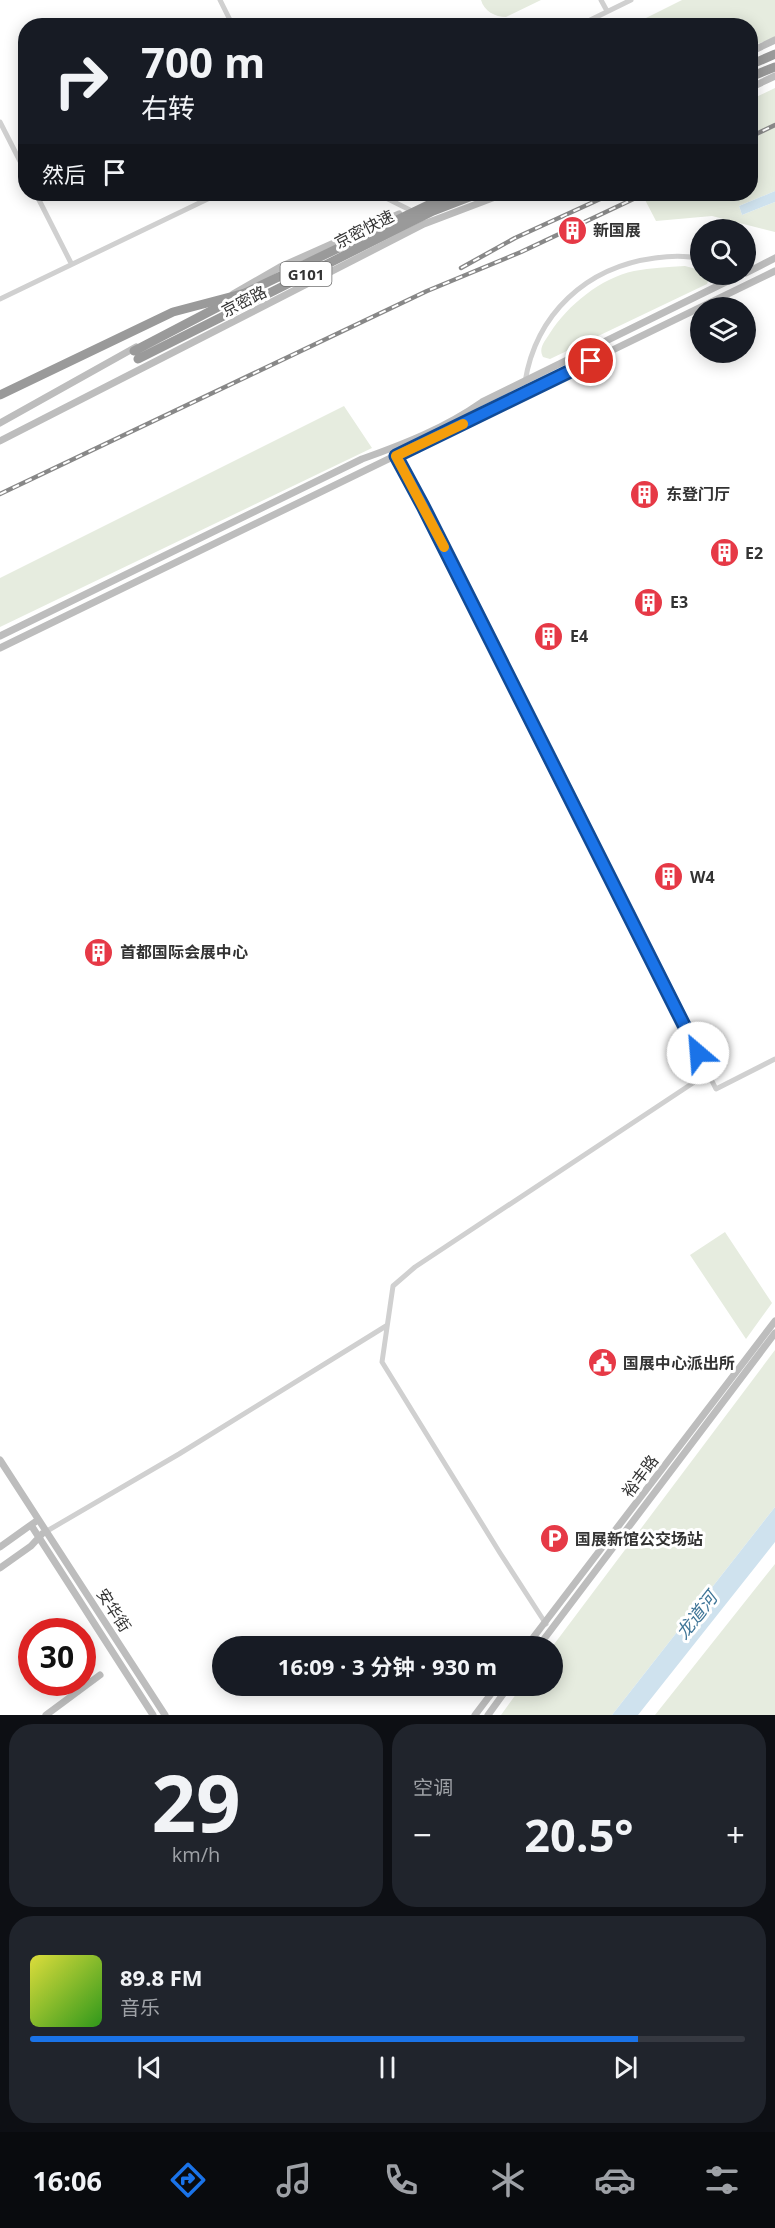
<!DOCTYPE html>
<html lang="zh">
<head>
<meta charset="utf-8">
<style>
  body { margin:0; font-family:"Open Sans","Noto Sans SC",sans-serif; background:#20242c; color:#f1f3f6; height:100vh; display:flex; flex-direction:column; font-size:22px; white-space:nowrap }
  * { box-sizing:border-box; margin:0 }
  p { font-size:20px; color:#9ea1a6 }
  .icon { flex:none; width:33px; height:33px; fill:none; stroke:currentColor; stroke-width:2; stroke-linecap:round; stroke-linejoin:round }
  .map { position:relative; height:1715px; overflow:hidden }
  .side { display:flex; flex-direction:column; gap:9px; padding:9px; background:#0d0f14; flex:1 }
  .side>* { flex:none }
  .guide { position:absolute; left:18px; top:18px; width:740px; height:183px; border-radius:24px; box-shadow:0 3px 15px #0003; background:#171b24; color:#f1f3f6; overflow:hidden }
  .tools { position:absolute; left:690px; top:219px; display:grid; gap:12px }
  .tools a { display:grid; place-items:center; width:66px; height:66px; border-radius:50%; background:#171b24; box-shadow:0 3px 15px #0003; font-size:30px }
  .speed { position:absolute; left:18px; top:1618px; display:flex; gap:12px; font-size:30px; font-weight:700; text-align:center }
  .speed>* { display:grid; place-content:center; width:78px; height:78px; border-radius:50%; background:#171b24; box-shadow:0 3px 15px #0003; line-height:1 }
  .speed .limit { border:9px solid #d22; background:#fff; color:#111 }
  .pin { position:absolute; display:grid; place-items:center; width:51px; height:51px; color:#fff; margin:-26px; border:3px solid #fff; border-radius:50%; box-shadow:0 2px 6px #0007 }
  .me { position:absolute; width:66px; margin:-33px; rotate:333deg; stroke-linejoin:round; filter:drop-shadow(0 0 4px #0008) }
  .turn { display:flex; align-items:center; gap:21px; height:126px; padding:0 24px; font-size:27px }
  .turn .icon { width:78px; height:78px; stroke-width:2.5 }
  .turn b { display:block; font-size:42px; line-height:51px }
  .then { display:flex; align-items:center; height:57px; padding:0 24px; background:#0003; gap:12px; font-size:22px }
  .big { font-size:45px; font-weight:700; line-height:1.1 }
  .side .card { flex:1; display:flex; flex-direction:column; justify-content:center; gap:9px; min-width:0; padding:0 21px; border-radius:24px; background:#20242c }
  .side .dial { align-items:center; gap:0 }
  .dial b { font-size:78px; line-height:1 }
  .song { display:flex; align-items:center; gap:18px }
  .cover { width:72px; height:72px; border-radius:9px; background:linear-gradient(135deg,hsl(60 70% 55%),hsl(110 70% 35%)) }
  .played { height:6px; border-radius:3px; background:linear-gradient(90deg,#1a73e8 85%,#363941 85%) }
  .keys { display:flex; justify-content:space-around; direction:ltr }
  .heat { display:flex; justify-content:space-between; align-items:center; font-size:33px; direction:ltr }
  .side .tiles { flex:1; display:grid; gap:9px; grid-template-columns:1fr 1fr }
  .card:last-child { grid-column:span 2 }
  .trip { position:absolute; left:212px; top:1636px; width:351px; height:60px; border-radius:30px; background:#171b24; box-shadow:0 3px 15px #0003; font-weight:700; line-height:60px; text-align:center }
  .tabs { display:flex; height:96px; justify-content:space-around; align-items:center; background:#090b0e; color:#9ea1a6 }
  .tabs .icon { width:42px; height:42px }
  .tabs .current { color:#1a73e8 }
  .tabs b { font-size:27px; color:#f1f3f6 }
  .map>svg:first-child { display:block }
  .green { fill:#e6ecdf }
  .water { fill:#cfe2ee }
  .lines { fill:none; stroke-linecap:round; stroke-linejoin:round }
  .street { stroke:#d0d0d0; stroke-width:5 }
  .secondary { stroke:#bdbdbd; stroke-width:7 }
  .highway { stroke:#9a9a9a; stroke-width:9 }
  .rail-casing { stroke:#888; stroke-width:4.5 }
  .rail { stroke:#fff; stroke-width:2; stroke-dasharray:7; stroke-linecap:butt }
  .highway-bridge { stroke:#9a9a9a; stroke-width:9 }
  .route-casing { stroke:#114b97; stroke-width:15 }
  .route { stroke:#1a73e8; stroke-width:10 }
  .slow { stroke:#f59e0b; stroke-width:10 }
  .labels { text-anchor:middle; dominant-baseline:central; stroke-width:6; stroke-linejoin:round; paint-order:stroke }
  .shield { fill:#fff; stroke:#707070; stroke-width:1.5 }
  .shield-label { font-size:15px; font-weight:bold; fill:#333 }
  .street-label { font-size:16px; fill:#333; stroke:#fff }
  .poi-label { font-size:16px; font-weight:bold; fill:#333; stroke:#fff; text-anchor:start }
  .water-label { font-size:18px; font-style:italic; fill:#3f7597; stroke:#fff }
</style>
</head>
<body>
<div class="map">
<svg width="775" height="1715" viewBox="0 0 775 1715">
  <rect width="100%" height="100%" fill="#fff"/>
  <!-- green -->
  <path class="green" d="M481 0H541L506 17C495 17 484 11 481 0Z
    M682 0H775V37L750 47V26H630Z
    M775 88V191L739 206 742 215 775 202V232L712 216 656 221 642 194H750V100Z
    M685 266 700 270V274L711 275 707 284 550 359 543 357C538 348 545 341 550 333 568 305 601 278 634 271 651 268 668 267 685 266Z
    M344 406 372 448 0 627V578Z
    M725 1232 772 1303 746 1339 690 1255Z
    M775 1350V1507L612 1715H501L522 1686H552V1647Z
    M775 1564V1715H655Z"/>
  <!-- water -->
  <path class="water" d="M775 191V202L742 215 739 206Z
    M775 1507V1542L638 1715H612Z"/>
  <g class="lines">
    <!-- street -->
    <path class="street" d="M220 0 233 26
      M601 0 607 11
      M578 26 631 0
      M0 122 26 173
      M36 194 71 263
      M378 194 410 210
      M0 299 218 194
      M525 382C536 314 586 267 655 258 669 256 686 255 700 259
      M396 456 423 506 716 1089 775 1059
      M47 1531 179 1454 386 1326
      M546 1624 500 1553 382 1362 393 1286 415 1267 708 1073"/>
    <!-- secondary -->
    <path class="secondary" d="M750 52 775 40
      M750 88 775 76
      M746 273 775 258
      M233 294 280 267 399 214
      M0 423 136 347
      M0 441 424 224 503 194
      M0 636 362 459C404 444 445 428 482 402L742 274
      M0 648 775 271
      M0 1460 165 1715
      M31 1525 153 1715
      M0 1547 35 1522
      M0 1568 31 1546 42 1534
      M526 1647 775 1321
      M538 1647 775 1333
      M46 1715 100 1675
      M475 1715 497 1686
      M488 1715 509 1686"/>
    <!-- highway -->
    <path class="highway" d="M750 65 775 54
      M750 77 775 67
      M134 351 245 293 451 194
      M138 359 433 211 477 194"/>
    <defs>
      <path id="rail" d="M750 137 775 125
        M461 268 515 238 611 194
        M0 494 427 291 521 252 644 194"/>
    </defs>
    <!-- rail casing -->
    <use href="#rail" class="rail-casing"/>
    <!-- rail -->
    <use href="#rail" class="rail"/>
    <!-- highway-bridge -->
    <path class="highway-bridge" d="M0 395 173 312 245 293"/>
  </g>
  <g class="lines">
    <defs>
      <path id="route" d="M591 361 396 456 423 506 698 1053"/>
    </defs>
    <!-- route casing -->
    <use href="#route" class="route-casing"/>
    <!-- route -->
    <use href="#route" class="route"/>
    <!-- slow -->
    <path class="slow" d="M444 547 396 456 463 424"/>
  </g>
  <!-- icons -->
  <defs>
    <symbol id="building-disc" viewBox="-11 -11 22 22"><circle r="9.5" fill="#e63946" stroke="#fff"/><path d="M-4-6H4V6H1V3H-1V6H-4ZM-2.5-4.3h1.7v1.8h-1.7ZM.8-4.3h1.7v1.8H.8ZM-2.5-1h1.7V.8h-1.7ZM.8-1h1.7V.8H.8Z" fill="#fff"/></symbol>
    <symbol id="civic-disc" viewBox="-11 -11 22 22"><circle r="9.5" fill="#e63946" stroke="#fff"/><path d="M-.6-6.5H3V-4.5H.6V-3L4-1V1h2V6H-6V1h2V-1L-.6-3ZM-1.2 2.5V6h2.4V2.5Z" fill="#fff"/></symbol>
    <symbol id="parking-disc" viewBox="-11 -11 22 22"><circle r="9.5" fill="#e63946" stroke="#fff"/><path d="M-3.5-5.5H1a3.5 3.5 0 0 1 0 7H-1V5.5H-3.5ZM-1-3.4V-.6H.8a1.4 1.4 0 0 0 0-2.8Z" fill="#fff"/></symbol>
  </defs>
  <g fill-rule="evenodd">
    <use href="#building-disc" x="556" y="214" width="33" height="33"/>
    <use href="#building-disc" x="628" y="478" width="33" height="33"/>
    <use href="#building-disc" x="708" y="536" width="33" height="33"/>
    <use href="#building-disc" x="632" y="586" width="33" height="33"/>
    <use href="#building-disc" x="532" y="620" width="33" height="33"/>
    <use href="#building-disc" x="652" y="860" width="33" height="33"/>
    <use href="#building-disc" x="82" y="936" width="33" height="33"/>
    <use href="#civic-disc" x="586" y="1346" width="33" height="33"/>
    <use href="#parking-disc" x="538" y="1522" width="33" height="33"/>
  </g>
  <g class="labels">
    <!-- shield labels -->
    <rect class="shield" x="280.5" y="262" width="51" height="24" rx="4.5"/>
    <g class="shield-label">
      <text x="306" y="274">G101</text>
    </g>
    <!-- street labels -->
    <g class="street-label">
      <text transform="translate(364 229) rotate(-27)">京密快速</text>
      <text transform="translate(244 301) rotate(-27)">京密路</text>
      <text transform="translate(640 1476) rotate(-53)">裕丰路</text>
      <text transform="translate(114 1610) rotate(57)">安华街</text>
    </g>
    <!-- poi labels -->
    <g class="poi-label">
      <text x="593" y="230">新国展</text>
      <text x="666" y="494">东登门厅</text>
      <text x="745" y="553">E2</text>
      <text x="670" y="602">E3</text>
      <text x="570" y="636">E4</text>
      <text x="690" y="877">W4</text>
      <text x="120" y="952">首都国际会展中心</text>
      <text x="623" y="1363">国展中心派出所</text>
      <text x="575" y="1539">国展新馆公交场站</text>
    </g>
    <!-- water labels -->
    <g class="water-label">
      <text transform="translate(696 1615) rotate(-52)">龙道河</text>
    </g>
  </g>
</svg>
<div class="tools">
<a><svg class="icon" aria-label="search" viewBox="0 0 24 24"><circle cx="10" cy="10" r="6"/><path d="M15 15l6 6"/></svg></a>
<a><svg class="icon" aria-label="layers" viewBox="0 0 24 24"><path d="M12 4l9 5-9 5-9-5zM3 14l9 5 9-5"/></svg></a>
</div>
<div class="speed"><div class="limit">30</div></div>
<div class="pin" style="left:591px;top:361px;background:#d93025"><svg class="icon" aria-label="arrive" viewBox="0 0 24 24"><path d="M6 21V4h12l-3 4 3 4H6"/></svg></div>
<svg class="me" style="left:698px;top:1053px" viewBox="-20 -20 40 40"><circle r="19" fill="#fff"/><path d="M0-13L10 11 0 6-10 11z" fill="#1a73e8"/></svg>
<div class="trip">16:09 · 3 分钟 · 930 m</div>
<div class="guide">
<div class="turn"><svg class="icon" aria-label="right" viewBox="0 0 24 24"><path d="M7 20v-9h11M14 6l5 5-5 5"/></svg><div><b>700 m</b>右转</div></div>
<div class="then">然后<svg class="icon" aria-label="arrive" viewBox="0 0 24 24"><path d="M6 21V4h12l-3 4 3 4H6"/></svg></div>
</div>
</div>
<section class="side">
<div class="tiles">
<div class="card dial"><b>29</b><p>km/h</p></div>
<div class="card"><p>空调</p>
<div class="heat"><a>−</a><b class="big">20.5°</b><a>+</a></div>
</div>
<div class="card">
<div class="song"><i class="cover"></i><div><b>89.8 FM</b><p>音乐</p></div></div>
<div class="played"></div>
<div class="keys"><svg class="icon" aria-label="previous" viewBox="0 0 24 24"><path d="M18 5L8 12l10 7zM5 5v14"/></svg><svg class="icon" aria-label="pause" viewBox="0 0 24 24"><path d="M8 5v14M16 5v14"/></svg><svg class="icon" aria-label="next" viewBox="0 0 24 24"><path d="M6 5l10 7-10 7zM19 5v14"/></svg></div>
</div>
</div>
</section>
<nav class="tabs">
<b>16:06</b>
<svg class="icon current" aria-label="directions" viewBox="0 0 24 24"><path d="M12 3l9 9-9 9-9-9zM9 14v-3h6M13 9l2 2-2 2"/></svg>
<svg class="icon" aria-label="music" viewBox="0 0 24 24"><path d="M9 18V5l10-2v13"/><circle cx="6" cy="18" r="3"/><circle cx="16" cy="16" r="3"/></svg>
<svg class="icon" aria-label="phone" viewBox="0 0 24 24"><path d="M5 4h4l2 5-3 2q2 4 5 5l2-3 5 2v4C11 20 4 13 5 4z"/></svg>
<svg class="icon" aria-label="climate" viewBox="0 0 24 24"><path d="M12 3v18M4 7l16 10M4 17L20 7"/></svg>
<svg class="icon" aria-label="car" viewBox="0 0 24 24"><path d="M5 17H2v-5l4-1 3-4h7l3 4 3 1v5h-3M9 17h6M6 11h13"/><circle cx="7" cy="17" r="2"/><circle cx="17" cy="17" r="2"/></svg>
<svg class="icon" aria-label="filters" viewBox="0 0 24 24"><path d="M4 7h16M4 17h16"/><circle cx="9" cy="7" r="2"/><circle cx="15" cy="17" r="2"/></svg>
</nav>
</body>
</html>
